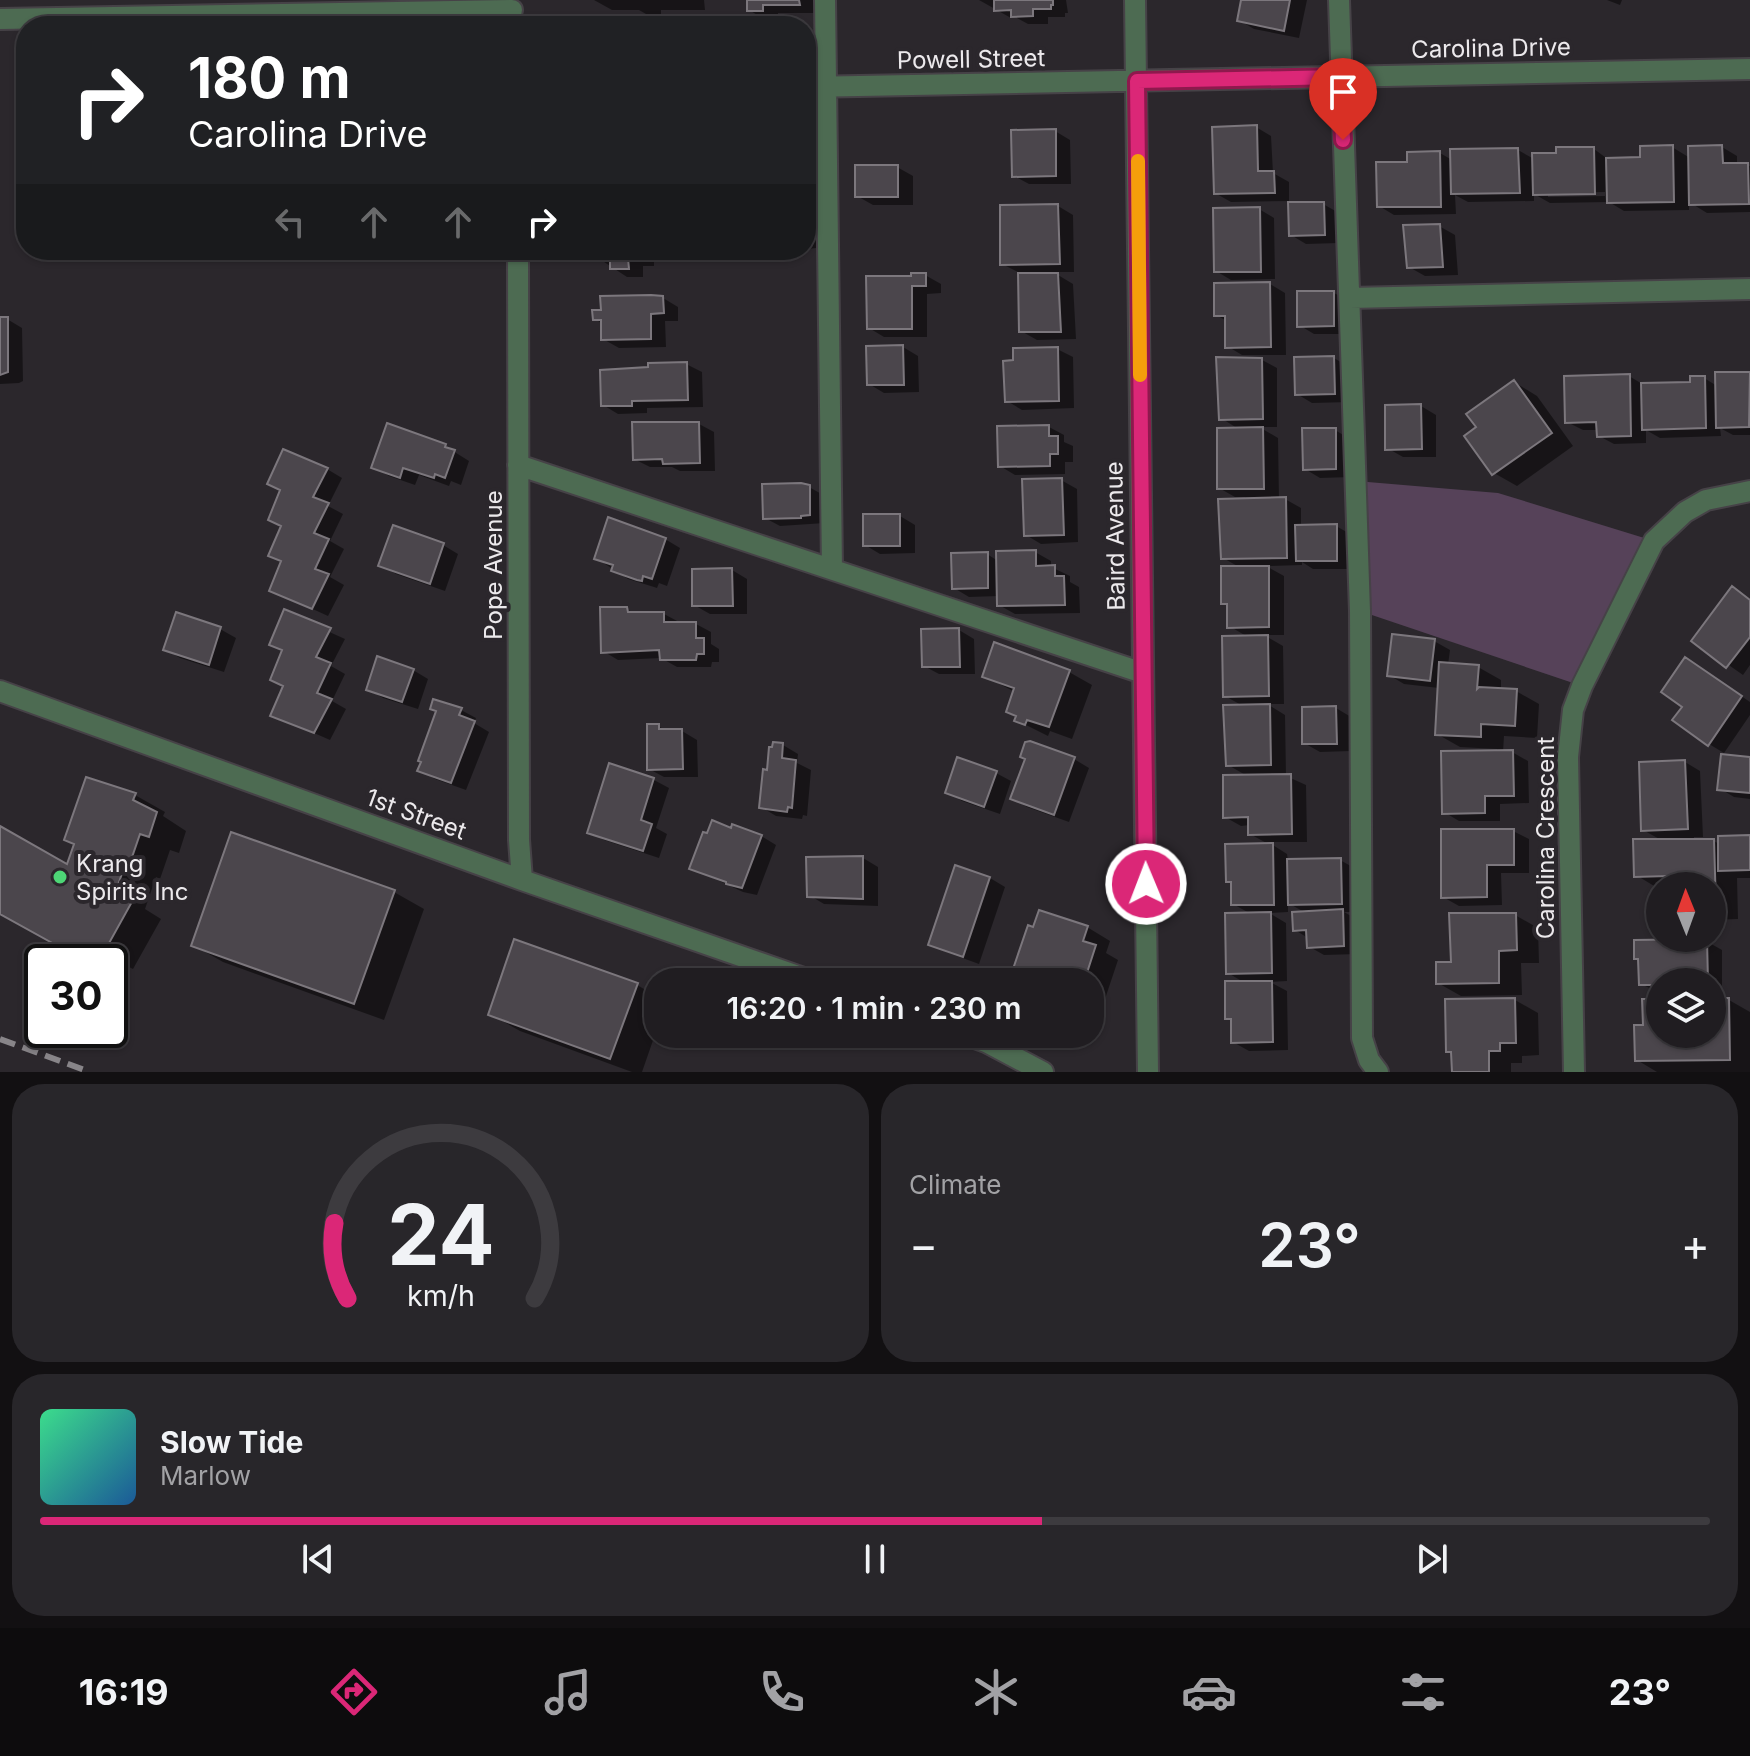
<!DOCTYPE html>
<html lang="en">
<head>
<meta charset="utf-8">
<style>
  body { margin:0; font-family:Inter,sans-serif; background:#28262a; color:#f1f3f6; height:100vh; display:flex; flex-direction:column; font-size:30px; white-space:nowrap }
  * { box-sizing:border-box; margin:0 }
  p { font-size:26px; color:#a2a2a5 }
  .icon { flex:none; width:44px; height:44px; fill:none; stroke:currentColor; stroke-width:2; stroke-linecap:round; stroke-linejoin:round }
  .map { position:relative; height:1072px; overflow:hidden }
  .sheet { display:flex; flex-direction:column; gap:12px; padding:12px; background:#121012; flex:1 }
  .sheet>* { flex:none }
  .banner { position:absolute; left:16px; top:16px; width:800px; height:244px; border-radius:32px; box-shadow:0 2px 6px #0004,0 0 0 2px #3d3b3f; background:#202124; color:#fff; overflow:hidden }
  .needle { width:52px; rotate:359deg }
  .buttons { position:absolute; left:1646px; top:872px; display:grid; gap:16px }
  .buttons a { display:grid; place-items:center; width:80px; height:80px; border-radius:50%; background:#201d21; box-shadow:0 2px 6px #0004,0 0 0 2px #3d3b3f; font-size:40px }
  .speed { position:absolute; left:24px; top:944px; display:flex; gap:16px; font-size:40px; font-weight:700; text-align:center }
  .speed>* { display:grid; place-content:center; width:104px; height:104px; border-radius:50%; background:#201d21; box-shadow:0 2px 6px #0004,0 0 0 2px #3d3b3f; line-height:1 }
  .speed .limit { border:4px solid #111; border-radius:12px; background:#fff; color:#111 }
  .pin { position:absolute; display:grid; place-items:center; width:68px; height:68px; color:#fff; margin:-82px -34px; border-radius:50% 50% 50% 0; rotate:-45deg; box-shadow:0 0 8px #0007 }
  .pin .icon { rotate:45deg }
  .me { position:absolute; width:88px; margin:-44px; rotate:359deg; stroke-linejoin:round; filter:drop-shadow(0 0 6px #0008) }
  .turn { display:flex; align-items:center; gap:28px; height:168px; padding:0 40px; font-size:36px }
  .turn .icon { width:104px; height:104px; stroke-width:2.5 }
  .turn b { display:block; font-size:56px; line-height:68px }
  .lanes { display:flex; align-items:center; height:76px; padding:0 40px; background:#0003; justify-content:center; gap:40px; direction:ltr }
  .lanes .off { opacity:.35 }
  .big { font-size:60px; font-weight:600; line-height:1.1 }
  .sheet .tile { flex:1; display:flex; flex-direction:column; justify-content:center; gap:12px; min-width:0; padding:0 28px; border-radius:32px; background:#28262a }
  .sheet .dial { align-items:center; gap:0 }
  .dial svg { height:208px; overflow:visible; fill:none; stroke:#3d3b3f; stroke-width:7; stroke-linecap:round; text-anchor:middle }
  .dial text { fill:#f1f3f6; stroke:none }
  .song { display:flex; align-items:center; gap:24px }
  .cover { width:96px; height:96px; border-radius:12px; background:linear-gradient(135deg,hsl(150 70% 55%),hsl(210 70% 35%)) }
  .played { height:8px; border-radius:4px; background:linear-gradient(90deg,#db2777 60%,#3d3b3f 60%) }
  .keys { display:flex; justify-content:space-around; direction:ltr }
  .heat { display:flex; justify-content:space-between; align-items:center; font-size:44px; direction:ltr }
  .sheet .tiles { flex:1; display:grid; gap:12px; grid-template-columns:1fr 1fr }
  .tile:last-child { grid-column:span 2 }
  .trip { position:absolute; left:644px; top:968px; width:460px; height:80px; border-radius:32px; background:#201d21; box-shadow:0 2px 6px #0004,0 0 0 2px #3d3b3f; font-weight:600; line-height:80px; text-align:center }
  .dock { display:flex; height:128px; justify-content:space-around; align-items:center; background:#0d0c0d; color:#a2a2a5 }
  .dock .icon { width:56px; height:56px }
  .dock .selected { color:#db2777 }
  .dock b { font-size:36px; color:#f1f3f6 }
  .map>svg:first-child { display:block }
  .green { fill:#564259 }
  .shadow { fill:#0007; fill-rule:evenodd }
  .building { fill:#4b464c; stroke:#7c777d; stroke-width:2 }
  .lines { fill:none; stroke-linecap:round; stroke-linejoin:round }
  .minor-casing { stroke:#464247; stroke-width:24 }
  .minor { stroke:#4d6b52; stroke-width:20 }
  .rail { stroke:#888589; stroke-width:6; stroke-dasharray:16 8; stroke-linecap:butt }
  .route-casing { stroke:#8e194d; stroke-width:20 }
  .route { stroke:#db2777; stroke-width:14 }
  .slow { stroke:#f59e0b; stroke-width:14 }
  .poi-dot { fill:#4dd676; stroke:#2b272c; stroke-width:3 }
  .labels { text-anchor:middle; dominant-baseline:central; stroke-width:8; stroke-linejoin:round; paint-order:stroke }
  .street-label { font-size:24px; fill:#ece9ec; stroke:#2b272c }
  .poi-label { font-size:24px; fill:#ece9ec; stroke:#2b272c; text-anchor:start }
</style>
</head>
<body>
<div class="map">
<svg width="1750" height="1072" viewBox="0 0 1750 1072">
  <rect width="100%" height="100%" fill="#2b272c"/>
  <!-- green -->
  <path class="green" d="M1356 481 1498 493 1654 541 1582 686 1360 611Z"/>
  <!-- shadow -->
  <path class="shadow" d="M594 0H704L705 10H661V14H646L639 10H612Z
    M749 0H814V13H778V19H764L749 10Z
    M979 0H1066L1068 13H1065V17H1048V24H1028L1017 18H1011Z
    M1243 0H1307L1299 38 1254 29 1239 20Z
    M1607 0H1622L1620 5Z
    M1256 127 1271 136 1273 173 1289 182V201L1231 202 1215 193Z
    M1055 131 1070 140 1071 184H1029L1014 176Z
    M1672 147 1690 158 1722 147 1737 156V165L1750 166V212L1707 213 1689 202V210L1624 211 1609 202 1550 203 1534 194V201L1468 202 1455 195 1456 214 1394 215 1379 206 1409 164 1440 153 1452 160 1518 150 1534 159 1594 149 1609 160 1642 159ZM1605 192V196L1548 197V193Z
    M897 167 913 176V205H873L857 196Z
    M1323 204 1339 213V243L1306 244 1291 235Z
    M1058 206 1073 215 1074 272H1053L1073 284 1076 339 1037 340 1021 331 1020 273 1002 264Z
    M1259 209 1274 218 1275 279 1231 280 1216 271Z
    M806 213 816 218V248L806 249Z
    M1439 226 1455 235 1458 275 1425 276 1409 267Z
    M598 250H654V266H643V277H627L598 258Z
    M925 275 941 284V293L927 294V337H884L869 328 914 278Z
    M1270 284 1285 293 1286 355H1242L1227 346V321L1216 315Z
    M1334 293 1349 301V334H1314L1299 325Z
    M663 298 678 307V321H665L666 347 619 348 603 339V324L595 319Z
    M0 319H7L22 328 23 381 19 383 0 384Z
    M903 347 918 356 919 392 884 393 869 384Z
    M1057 349 1073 357 1074 408 1022 410 1007 401Z
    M1334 358 1349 367 1350 402 1312 403 1297 394Z
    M1262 360 1277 368V427H1259L1278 438 1279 500 1285 499 1301 508V527L1336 526 1352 535V569H1313L1302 562V565L1266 566 1284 576V635H1264L1283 646 1284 704H1267L1285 715 1286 776 1306 785 1307 842H1268L1287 854 1288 861 1340 860 1356 869 1357 912H1344L1358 920V954L1324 955 1308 946V938L1295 930 1306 913 1288 903V912L1269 913 1286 923 1287 981 1270 982 1287 991 1288 1050 1249 1051 1233 1042V1022L1227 1018 1245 983 1228 973 1251 914 1233 904V884L1228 881 1270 845 1250 834V825L1241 826 1225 817 1249 777 1228 765 1243 706 1225 696 1248 637 1229 626V607L1223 603 1241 568 1223 558 1245 497H1235L1219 488 1240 430 1221 418Z
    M686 364 702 372 703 407 647 408V413L618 414 603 405Z
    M1717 374H1750V435H1733L1720 428 1721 436 1660 438 1646 430V443L1614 444 1599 436 1598 430H1583L1567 422 1629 376 1644 385 1692 383 1704 378 1717 386Z
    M1514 382 1537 396 1573 446 1517 486 1494 473 1478 428Z
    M1421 406 1436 415V457H1403L1387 448Z
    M699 424 714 432 715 471H680L672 467H650L634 459Z
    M1049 427 1064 435V442L1073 446V462H1065V474L1015 475 1000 466Z
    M1335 430 1350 439 1351 477 1320 478 1305 469Z
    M445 446 469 461 461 485 451 481 449 486 419 475 415 485 389 476 374 467Z
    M327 469 342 478 328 506 343 514 330 541 344 549 330 577 344 585 328 616 271 590 283 562 282 490Z
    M1061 480 1077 489 1078 542 1041 544 1026 535Z
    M809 487 825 496V523L780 526 765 518Z
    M900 516 915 525V553L880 554 865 545Z
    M394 528 443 545 458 554 445 591 396 574 381 565Z
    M665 539 680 548 667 586 659 583 657 588 654 587 628 579 596 558Z
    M1035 552 1051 561V567L1070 576V582L1079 587 1080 613 1015 614 999 605V596L969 597 954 588 987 554 998 561Z
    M732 570 747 579V614H710L694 605Z
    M1732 589 1750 600V665L1743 675 1693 640Z
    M627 609 635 614H664L679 622 696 624 711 632V644L719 649V662H712L711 667H677L661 658 618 660 603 651Z
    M285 612 345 639 331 666 345 674 332 701 346 709 330 740 273 715 285 686 284 651 272 644Z
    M177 615 220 629 236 638 224 672 180 658 165 649Z
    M959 630 974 639 975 674H939L924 666Z
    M1434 641 1450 650 1448 665 1478 667 1501 680V690L1516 691 1539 704 1537 738 1504 736 1503 752H1512L1528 761 1529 803 1500 804V821H1459L1444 812 1497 752V749L1460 747 1437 734 1439 688 1404 684 1389 675Z
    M1700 668 1750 702V715L1724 753 1709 744 1685 706Z
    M413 670 428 679 418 709 383 698 368 689Z
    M1069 672 1092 685 1072 739 1050 731 1048 736 1016 720 1015 692 984 676Z
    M1336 708 1351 717V751L1320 752 1304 743Z
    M461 710 476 718 474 723 489 732 466 790 435 779 420 770Z
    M658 726 667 731H682L697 740 698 777H664L649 769Z
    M783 745 798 754 797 763 811 770 807 816 803 815 802 819 776 816 761 807Z
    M1074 759 1089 768 1069 822 1027 807 1012 798Z
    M1750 759V799L1734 797 1719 788Z
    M1685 762 1700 771 1703 837H1694V841H1713L1720 844 1750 837V878H1737L1738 919 1712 920V886H1660L1659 889 1636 875 1663 841 1643 830Z
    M996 773 1011 781 1000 814 962 801 947 792Z
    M654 780 669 788 656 828 667 834 659 858 604 840 589 832Z
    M135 795 165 812 163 816 186 831 179 853 170 850 160 879 156 877 145 909 161 919 133 969 127 966 110 970V962H89L0 912V829L68 867Z
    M732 830 761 836 776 845 757 895 743 892 692 868Z
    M1513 831 1529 839V873H1501L1502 905 1459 906 1443 897Z
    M863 858 878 867V906L824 904 809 895Z
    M956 868 990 878 1005 887 979 964 946 952 931 944Z
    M394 892 424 909 384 1020 223 962 193 945Z
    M1515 915 1538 928 1539 963H1521L1522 995 1461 996 1438 983 1453 964Z
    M1087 927 1110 941 1106 953 1118 960 1105 999 1090 994V982H1014Z
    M1706 941 1722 950V991L1712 992V982H1660V993L1641 984Z
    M637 985 658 997V1026L642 1072H632L520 1031 490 1014Z
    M1712 998 1729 1000 1750 1012V1072H1657L1637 1060 1645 1027 1660 1001V1034H1712Z
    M1515 1000 1538 1013 1539 1055 1522 1056V1063H1511V1072H1454V1054L1448 1051Z"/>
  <!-- building -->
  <path class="building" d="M747 0H799L800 5H763V11H747Z
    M994 0H1053V5H1051V9H1033V16L1011 17V10L994 11Z
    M1241 0H1290L1284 31 1237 21Z
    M1257 125 1258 171H1274L1275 193 1214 194 1212 127Z
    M1056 129V176L1012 177 1011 130Z
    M1673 145 1674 202 1607 203 1606 158 1640 157V146Z
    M1722 145 1723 163H1748L1749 204 1689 205 1688 146Z
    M1556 147H1594L1595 194 1533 195 1532 153H1556Z
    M1518 148 1520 193 1451 194 1450 149Z
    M1440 151 1441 207H1377L1376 162H1407V152Z
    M855 165H898V197H855Z
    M1288 202H1324L1325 235 1289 236Z
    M1058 204 1060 264 1000 265V205Z
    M1260 207 1261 272H1214L1213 208Z
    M1440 224 1443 267 1407 268 1403 225Z
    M596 250H639L640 258H628L629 269H610V259H596Z
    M911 273H926V286H912V329H867L866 276H911Z
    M1018 273H1058L1061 332H1019Z
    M1270 282 1271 347 1225 348V316H1214V283Z
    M1297 291H1334V326L1297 327Z
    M651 295 663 296 664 313 651 314V339L601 340V320H593L592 310H601L600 296Z
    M0 317H8V372L0 375Z
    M903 345 904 385H867L866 346Z
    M1058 347 1059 401 1005 402 1003 361 1013 360V348Z
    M1334 356 1335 394 1295 395 1294 357Z
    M1216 357 1262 358 1263 419 1219 420Z
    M687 362 688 400 632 401V406H601L600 370 648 367V363Z
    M1715 372H1750L1749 427 1716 428Z
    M1630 374 1631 436 1597 437 1596 422 1565 423 1564 376Z
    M1690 376H1705L1706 428 1642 430 1641 383 1690 382Z
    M1514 380 1552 433 1492 475 1464 436 1476 427 1466 414Z
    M1421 404 1422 449 1385 450V405Z
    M632 422H699L700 463 663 464 662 459 633 460Z
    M387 423 446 444 445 447 455 450 445 478 435 474 434 478 403 468 400 478 371 468Z
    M1049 425V436H1058V454H1050V466L998 467 997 426Z
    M1263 427 1264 489H1217V428Z
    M1302 428H1336V469L1303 470Z
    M283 449 328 468 313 497 329 503 314 533 329 539 315 569 329 574 312 609 269 591 281 561 268 556 281 526 268 520 280 490 267 484Z
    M1062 478 1064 535 1024 536 1022 479Z
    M801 483 810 485V515L801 516V518L763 519 762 484Z
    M1286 497 1287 558 1221 559 1218 499Z
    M863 514H900V546H863Z
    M608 517 666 538 652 579 643 576 642 581 637 580 611 571 613 565 594 559Z
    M1337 524V561H1296L1295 525Z
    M393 525 444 543 430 584 378 566Z
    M1036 550V566L1055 565V576H1064L1065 605 997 606 996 551Z
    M988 552V588L952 589 951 553Z
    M1221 566H1269V627L1227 628V604H1221Z
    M732 568 733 606H692V569Z
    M1732 586 1750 600V637L1726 668 1691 641Z
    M600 607H627L628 612H664V622H696V638H704V654H697L696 660H660L659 650 601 653Z
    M284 609 331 628 316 657 331 663 317 693 332 699 314 733 270 716 283 686 270 680 282 650 269 645Z
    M176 612 221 627 209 665 163 650Z
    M959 628 960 667H922L921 629Z
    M1392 634 1435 639 1430 681 1387 676Z
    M1268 635 1269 696 1223 697 1222 636Z
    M994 642 1070 670 1049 727 1027 720 1025 725 1014 721 1016 716 1006 712 1014 688 982 677Z
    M377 656 414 669 402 702 366 690Z
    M1685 657 1742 696 1708 746 1672 720 1682 707 1661 692Z
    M1439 662 1479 665 1477 689 1479 687 1517 689 1515 726 1481 724V737L1435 735Z
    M433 699 462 708 459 715 475 721 451 783 417 771 421 762 418 761 436 711 430 709Z
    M1270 704 1271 765 1226 766 1223 705Z
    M1336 706 1337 744H1302V707Z
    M647 724H659V729H682L683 769 647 770Z
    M1030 741 1075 757 1054 815 1010 799 1025 759 1020 757 1025 742Z
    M773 742 783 743 782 758 796 760 792 808 788 807 787 812 759 808 763 769 767 770 769 747H772Z
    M1513 750 1514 796H1485V813L1442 814 1441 751Z
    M1721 754 1750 757V793L1717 790Z
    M957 757 997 771 984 807 945 793Z
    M1685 760 1688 829 1641 831 1639 762Z
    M609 763 654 778 641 820 652 824 643 851 587 833Z
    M1291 774 1292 834 1248 835V817L1223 818V775Z
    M86 777 136 793 133 800 157 812 149 837 140 834 130 863 126 862 116 891 133 900 103 954 95 950 74 955 0 914V826L67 864 74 844 64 840Z
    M712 820 731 828 732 824 762 835 742 888 726 884V882L689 869 703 832 707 833Z
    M1441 829H1514V865H1487V897L1441 898Z
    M231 832 395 890 354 1004 191 946Z
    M1750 835V870L1718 871V836Z
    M1633 839H1714L1716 907H1712V886H1668V876L1634 877Z
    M1273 843 1274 905H1231V882H1226L1225 844Z
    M863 856V899L807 897 806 857Z
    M1341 858 1342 904 1288 905 1287 859Z
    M955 865 990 877 963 957 928 945Z
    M1343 909 1344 946 1307 948 1306 930 1293 931 1292 912Z
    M1039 910 1088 926 1083 941 1096 945 1084 982H1066L1049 976 1047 981 1044 979 1043 982H1012L1016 970 1013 969 1028 925 1033 927Z
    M1271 912 1272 973 1226 974 1225 913Z
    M1449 913H1516L1517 950 1499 951V983L1436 984V962H1451Z
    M514 939 638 983 610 1059 488 1015Z
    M1707 939 1708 982H1660V985H1639L1638 959H1634V940Z
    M1225 981H1272L1273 1042 1231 1043V1019H1225Z
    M1515 998 1516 1043H1500V1051H1489V1072H1452L1451 1052H1446L1445 999Z
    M1712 998H1729L1730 1060 1635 1061 1634 1025H1643L1642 999H1660V1034H1712Z"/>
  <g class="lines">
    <defs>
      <path id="minor" d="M825 0 832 569
        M1135 0 1148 1072
        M1339 0 1360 611 1362 1038 1369 1060 1378 1072
        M0 19 512 10
        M806 87 1750 69
        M518 250 519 840 522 880
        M1350 298 1750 289
        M518 465 1143 673
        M0 691 522 880 815 982
        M964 1034 986 1042 1043 1072
        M1574 1072 1568 757 1573 710 1582 686 1654 541 1685 512 1706 500 1750 491"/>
    </defs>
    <!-- minor casing -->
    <use href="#minor" class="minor-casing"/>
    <!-- minor -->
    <use href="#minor" class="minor"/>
    <!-- rail -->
    <path class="rail" d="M0 1039 90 1072"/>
  </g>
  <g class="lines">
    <defs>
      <path id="route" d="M1146 884 1137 81 1340 77 1343 140"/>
    </defs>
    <!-- route casing -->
    <use href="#route" class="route-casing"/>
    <!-- route -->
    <use href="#route" class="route"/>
    <!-- slow -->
    <path class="slow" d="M1138 161 1140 375"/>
  </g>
  <!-- markers -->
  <circle class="poi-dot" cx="60" cy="877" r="8"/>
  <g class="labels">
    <!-- street labels -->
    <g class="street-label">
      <text transform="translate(1491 48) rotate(-1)">Carolina Drive</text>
      <text transform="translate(971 59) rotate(-1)">Powell Street</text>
      <text transform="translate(1115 536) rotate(-91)">Baird Avenue</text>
      <text transform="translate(493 565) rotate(-90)">Pope Avenue</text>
      <text transform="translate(416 814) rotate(20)">1st Street</text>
      <text transform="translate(1545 838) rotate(-90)">Carolina Crescent</text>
    </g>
    <!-- poi labels -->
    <g class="poi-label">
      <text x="76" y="863">Krang<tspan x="76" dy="28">Spirits Inc</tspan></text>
    </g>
  </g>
</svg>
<div class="buttons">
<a><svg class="needle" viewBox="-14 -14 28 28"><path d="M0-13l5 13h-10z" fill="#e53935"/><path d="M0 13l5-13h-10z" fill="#a2a2a5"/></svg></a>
<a><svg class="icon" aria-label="layers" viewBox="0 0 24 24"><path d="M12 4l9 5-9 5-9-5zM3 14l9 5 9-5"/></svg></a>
</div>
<div class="speed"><div class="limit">30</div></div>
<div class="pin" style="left:1343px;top:140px;background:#d93025"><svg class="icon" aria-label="arrive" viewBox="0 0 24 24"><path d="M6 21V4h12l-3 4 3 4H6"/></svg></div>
<svg class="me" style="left:1146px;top:884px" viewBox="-20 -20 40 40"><circle r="17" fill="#db2777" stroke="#fff" stroke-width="3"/><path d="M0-11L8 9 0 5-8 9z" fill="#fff"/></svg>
<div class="trip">16:20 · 1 min · 230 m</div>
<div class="banner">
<div class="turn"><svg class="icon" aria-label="right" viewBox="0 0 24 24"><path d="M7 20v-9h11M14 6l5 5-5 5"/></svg><div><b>180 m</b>Carolina Drive</div></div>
<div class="lanes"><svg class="icon off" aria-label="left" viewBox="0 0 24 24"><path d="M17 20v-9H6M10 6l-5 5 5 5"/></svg><svg class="icon off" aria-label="ahead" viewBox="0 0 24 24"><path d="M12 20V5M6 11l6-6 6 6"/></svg><svg class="icon off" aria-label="ahead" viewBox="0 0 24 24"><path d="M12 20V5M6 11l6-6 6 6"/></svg><svg class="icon" aria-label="right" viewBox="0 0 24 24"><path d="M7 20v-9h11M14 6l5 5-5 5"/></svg></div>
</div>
</div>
<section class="sheet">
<div class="tiles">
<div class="tile dial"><svg viewBox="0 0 100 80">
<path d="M14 69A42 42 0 1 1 86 69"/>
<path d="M14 69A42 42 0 0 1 9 40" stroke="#db2777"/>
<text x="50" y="56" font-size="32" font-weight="700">24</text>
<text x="50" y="72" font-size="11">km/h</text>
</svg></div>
<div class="tile"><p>Climate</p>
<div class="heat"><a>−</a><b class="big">23°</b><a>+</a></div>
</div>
<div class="tile">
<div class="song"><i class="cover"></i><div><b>Slow Tide</b><p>Marlow</p></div></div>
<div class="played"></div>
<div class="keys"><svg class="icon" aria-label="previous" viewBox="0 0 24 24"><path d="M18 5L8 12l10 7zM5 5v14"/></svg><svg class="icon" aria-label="pause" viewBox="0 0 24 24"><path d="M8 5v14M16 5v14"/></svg><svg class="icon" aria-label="next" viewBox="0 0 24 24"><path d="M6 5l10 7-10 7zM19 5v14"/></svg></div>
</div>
</div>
</section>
<nav class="dock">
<b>16:19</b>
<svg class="icon selected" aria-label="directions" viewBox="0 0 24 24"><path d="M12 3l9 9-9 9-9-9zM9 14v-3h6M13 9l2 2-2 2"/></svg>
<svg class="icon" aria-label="music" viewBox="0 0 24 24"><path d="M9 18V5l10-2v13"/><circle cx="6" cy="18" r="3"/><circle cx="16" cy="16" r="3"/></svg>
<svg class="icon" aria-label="phone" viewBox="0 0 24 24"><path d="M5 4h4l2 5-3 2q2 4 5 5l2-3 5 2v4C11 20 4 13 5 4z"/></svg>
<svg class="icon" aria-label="climate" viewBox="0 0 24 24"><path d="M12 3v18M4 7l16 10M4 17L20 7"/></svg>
<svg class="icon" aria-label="car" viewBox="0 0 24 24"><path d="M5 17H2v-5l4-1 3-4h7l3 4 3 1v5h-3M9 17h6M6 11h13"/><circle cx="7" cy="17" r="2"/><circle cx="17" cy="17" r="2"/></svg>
<svg class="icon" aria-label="filters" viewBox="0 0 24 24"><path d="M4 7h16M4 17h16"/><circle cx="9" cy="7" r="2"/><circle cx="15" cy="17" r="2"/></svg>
<b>23°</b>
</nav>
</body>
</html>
